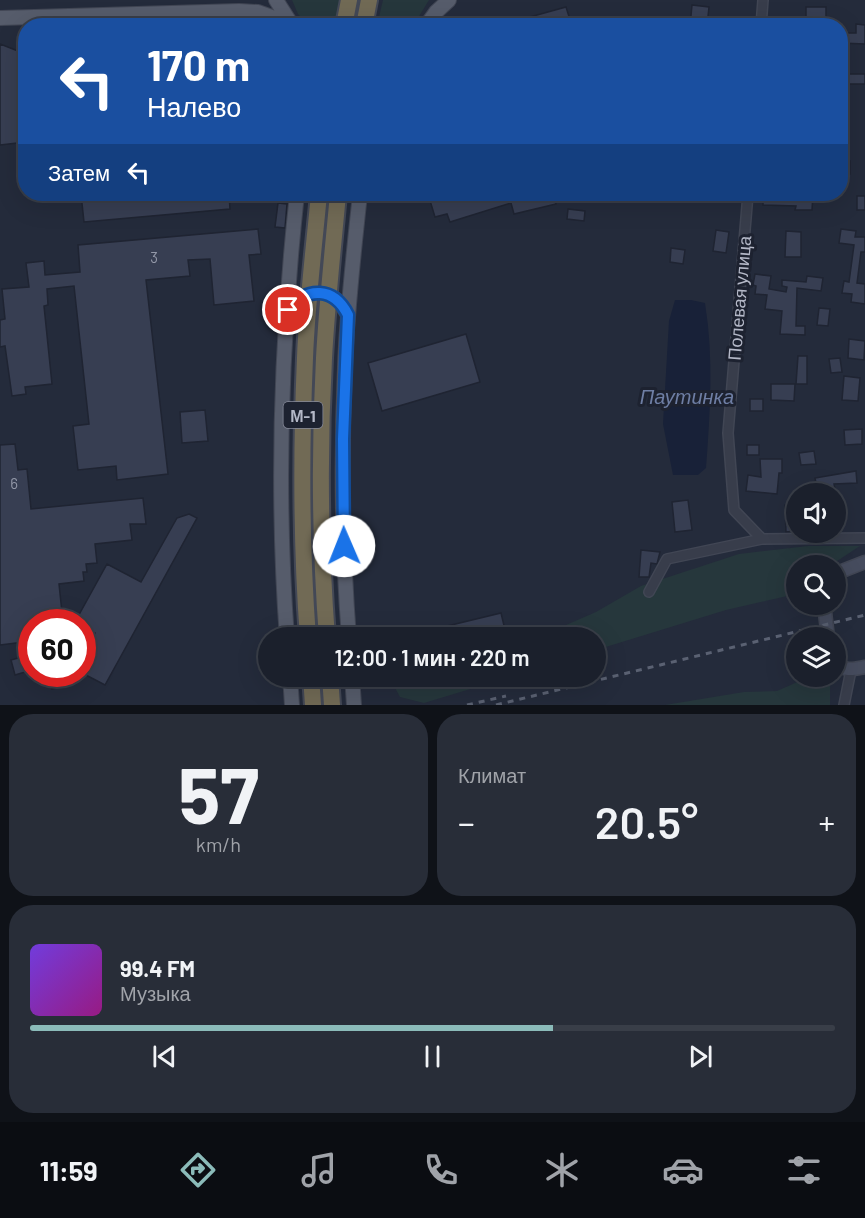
<!DOCTYPE html>
<html lang="ru">
<head>
<meta charset="utf-8">
<style>
  body { margin:0; font-family:Barlow,sans-serif; background:#282d38; color:#f1f3f6; height:100vh; display:flex; flex-direction:column; font-size:22px; white-space:nowrap }
  * { box-sizing:border-box; margin:0 }
  p { font-size:20px; color:#a0a3a9 }
  .icon { flex:none; width:33px; height:33px; fill:none; stroke:currentColor; stroke-width:2; stroke-linecap:round; stroke-linejoin:round }
  .map { position:relative; height:705px; overflow:hidden }
  .sheet { display:flex; flex-direction:column; gap:9px; padding:9px; background:#0f1218; flex:1 }
  .sheet>* { flex:none }
  .guide { position:absolute; left:18px; top:18px; width:830px; height:183px; border-radius:24px; box-shadow:0 6px 24px #0002,0 0 0 2px #393e48; background:#1a4fa0; color:#fff; overflow:hidden }
  .buttons { position:absolute; left:786px; top:483px; display:grid; gap:12px }
  .buttons a { display:grid; place-items:center; width:60px; height:60px; border-radius:50%; background:#1b202c; box-shadow:0 6px 24px #0002,0 0 0 2px #393e48; font-size:30px }
  .speed { position:absolute; left:18px; top:609px; display:flex; gap:12px; font-size:30px; font-weight:700; text-align:center }
  .speed>* { display:grid; place-content:center; width:78px; height:78px; border-radius:50%; background:#1b202c; box-shadow:0 6px 24px #0002,0 0 0 2px #393e48; line-height:1 }
  .speed .limit { border:9px solid #d22; background:#fff; color:#111 }
  .pin { position:absolute; display:grid; place-items:center; width:51px; height:51px; color:#fff; margin:-26px; border:3px solid #fff; border-radius:50%; box-shadow:0 2px 6px #0007 }
  .me { position:absolute; width:66px; margin:-33px; rotate:359deg; stroke-linejoin:round; filter:drop-shadow(0 0 4px #0008) }
  .turn { display:flex; align-items:center; gap:21px; height:126px; padding:0 30px; font-size:27px }
  .turn .icon { width:78px; height:78px; stroke-width:2.5 }
  .turn b { display:block; font-size:42px; line-height:51px }
  .then { display:flex; align-items:center; height:57px; padding:0 30px; background:#0003; gap:12px; font-size:22px }
  .big { font-size:45px; font-weight:600; line-height:1.1 }
  .sheet .tile { flex:1; display:flex; flex-direction:column; justify-content:center; gap:9px; min-width:0; padding:0 21px; border-radius:24px; background:#282d38 }
  .sheet .dial { align-items:center; gap:0 }
  .dial b { font-size:78px; line-height:1 }
  .song { display:flex; align-items:center; gap:18px }
  .cover { width:72px; height:72px; border-radius:9px; background:linear-gradient(135deg,hsl(260 70% 55%),hsl(310 70% 35%)) }
  .played { height:6px; border-radius:3px; background:linear-gradient(90deg,#8bbbb9 65%,#393e48 65%) }
  .keys { display:flex; justify-content:space-around; direction:ltr }
  .heat { display:flex; justify-content:space-between; align-items:center; font-size:33px; direction:ltr }
  .sheet .tiles { flex:1; display:grid; gap:9px; grid-template-columns:1fr 1fr }
  .tile:last-child { grid-column:span 2 }
  .trip { position:absolute; left:258px; top:627px; width:348px; height:60px; border-radius:30px; background:#1b202c; box-shadow:0 6px 24px #0002,0 0 0 2px #393e48; font-weight:600; line-height:60px; text-align:center }
  .tabs { display:flex; height:96px; justify-content:space-around; align-items:center; background:#0b0d12; color:#a0a3a9 }
  .tabs .icon { width:42px; height:42px }
  .tabs .on { color:#8bbbb9 }
  .tabs b { font-size:27px; color:#f1f3f6 }
  .map>svg:first-child { display:block }
  .green { fill:#26373c }
  .water { fill:#182138 }
  .building { fill:#373e52; stroke:#1f2432; stroke-width:1.5 }
  .lines { fill:none; stroke-linecap:round; stroke-linejoin:round }
  .street-casing { stroke:#414654; stroke-width:12 }
  .secondary-casing { stroke:#414654; stroke-width:15 }
  .primary-casing { stroke:#414654; stroke-width:16 }
  .highway-casing { stroke:#434856; stroke-width:20 }
  .street { stroke:#383d4b; stroke-width:9 }
  .secondary { stroke:#464c5e; stroke-width:12 }
  .primary { stroke:#565c6b; stroke-width:14 }
  .highway { stroke:#716a55; stroke-width:16 }
  .rail { stroke:#5a6172; stroke-width:3; stroke-dasharray:6 6; stroke-linecap:butt }
  .highway-bridge-casing { stroke:#434856; stroke-width:20; stroke-linecap:butt }
  .highway-bridge { stroke:#716a55; stroke-width:16 }
  .route-casing { stroke:#114b97; stroke-width:15 }
  .route { stroke:#1a73e8; stroke-width:10 }
  .labels { text-anchor:middle; dominant-baseline:central; stroke-width:6; stroke-linejoin:round; paint-order:stroke }
  .number-label { font-size:15px; fill:#9398a8 }
  .shield { fill:#1d2230; stroke:#878b9a; stroke-width:1.5 }
  .shield-label { font-size:16px; font-weight:bold; fill:#b4b8c7 }
  .street-label { font-size:18px; fill:#b4b8c7; stroke:#1d2230 }
  .water-label { font-size:20px; font-style:italic; fill:#6e7ea4; stroke:#1d2230 }
</style>
</head>
<body>
<div class="map">
<svg width="865" height="705" viewBox="0 0 865 705">
  <rect width="100%" height="100%" fill="#242b3b"/>
  <!-- green -->
  <path class="green" d="M292 0H340L336 25H308L298 14Z
    M383 0H429L418 18 400 20 396 16 379 17Z
    M808 546H860L837 561 834 565 796 566V594L726 610 596 650V638H536L596 612 641 586 739 554Z
    M417 676H510V677L424 703 400 697 393 684Z
    M811 676 830 677V705H665L744 692 777 691Z"/>
  <!-- water -->
  <path class="water" d="M675 300H691L705 303C714 358 710 413 706 468L698 475H673L663 424 669 321Z"/>
  <!-- building -->
  <path class="building" d="M692 5 709 7 707 26H690Z
    M566 7 572 26H508V23Z
    M806 7H826V23H806Z
    M856 24 865 25V44L840 43V33H856Z
    M0 44 18 51 26 56V142L0 145Z
    M845 74H865V84H845Z
    M841 160 850 161V174L840 173Z
    M81 194H229L230 209 84 222Z
    M428 194H553L556 204 514 214 511 203 450 222 447 214 435 217Z
    M763 194H813L812 210H795L796 206 763 205Z
    M857 196H865V210H857Z
    M278 203 287 204 285 228 275 227Z
    M568 209 585 211 584 221 567 219Z
    M258 229 261 254 249 255 254 301 214 305 210 259 188 260 190 276 146 280 168 474 117 480 116 466 78 470 73 426 89 424 74 286 47 289 48 305 44 306 52 384 25 387 26 394 12 396 5 346 0 347V320L5 319 2 289 29 287 26 263 44 261 45 275 80 272 78 245Z
    M841 229 856 231 855 237H865V252H861L857 283 865 284V304L851 302 852 294 842 293 844 281 849 282 854 245 839 243Z
    M716 230 729 232 726 253 713 251Z
    M786 231 801 232V257H785Z
    M671 248 685 250 683 264 670 262Z
    M755 274 771 276 769 289 786 292 787 287 782 286V280L806 282 807 276 823 278 821 291 797 288 796 326H805V335L780 334 782 311 765 309 767 295 755 294 756 286 753 285Z
    M819 308 830 309 828 326 817 325Z
    M466 334 480 382 382 411 368 363Z
    M849 339 865 341 864 360 848 358Z
    M798 356H807V384H796Z
    M840 358 842 372 831 373 829 359Z
    M844 376 860 378 858 401 842 400Z
    M771 384H795L794 401 771 400Z
    M750 399H763V411H750Z
    M205 410 208 441 182 443 180 412Z
    M862 429V444L845 445 844 430Z
    M15 444 18 470 27 469 31 509 143 498 146 524H130L132 540 95 544 97 563 86 564 87 572H83L84 581 59 584 63 622H33L32 619V641L0 645V445Z
    M747 445H759V455H747Z
    M814 451 816 464 801 465 799 453Z
    M760 459H782V473H779L777 494 746 491 748 475 761 477Z
    M856 471 857 483 834 484 836 494H818L815 478Z
    M688 500 692 530 675 532 672 502Z
    M785 505H796V531L786 532Z
    M189 514 197 518 105 685 82 673V656L95 633 82 627V622H75L107 564 141 582 177 518Z
    M641 550 660 552 657 564 651 563 649 577H639Z
    M501 613 507 638H411L410 635Z
    M32 654V670L15 675 11 660Z
    M47 674H60L64 686 52 689Z"/>
  <g class="lines">
    <defs>
      <path id="street" d="M761 26 763 0
        M748 194 728 433 734 510 762 539 865 538
        M649 592 667 559 762 539
        M844 705 851 670"/>
      <path id="secondary" d="M836 577 842 571 865 562
        M824 604 828 638
        M836 663C845 672 854 669 865 667"/>
      <path id="primary" d="M276 0 290 22
        M0 18 239 11 258 12 291 24
        M426 26 436 12 449 0
        M288 310C307 286 333 287 348 315
        M287 638C276 490 281 341 297 194
        M349 638C342 548 341 457 345 367 347 309 354 251 360 194
        M290 676 292 705
        M352 676 354 705"/>
      <path id="highway" d="M344 26 349 0
        M364 26 369 0
        M311 676 313 705
        M330 676 332 705"/>
    </defs>
    <!-- street casing -->
    <use href="#street" class="street-casing"/>
    <!-- secondary casing -->
    <use href="#secondary" class="secondary-casing"/>
    <!-- primary casing -->
    <use href="#primary" class="primary-casing"/>
    <!-- highway casing -->
    <use href="#highway" class="highway-casing"/>
    <!-- street -->
    <use href="#street" class="street"/>
    <!-- secondary -->
    <use href="#secondary" class="secondary"/>
    <!-- primary -->
    <use href="#primary" class="primary"/>
    <!-- highway -->
    <use href="#highway" class="highway"/>
    <!-- rail -->
    <path class="rail" d="M467 705 506 696
      M496 705 865 615"/>
    <defs>
      <path id="highway-bridge" d="M308 638C301 545 301 451 305 358 307 303 314 248 319 194
        M327 638C320 545 319 451 324 358 327 303 333 248 338 194"/>
    </defs>
    <!-- highway-bridge casing -->
    <use href="#highway-bridge" class="highway-bridge-casing"/>
    <!-- highway-bridge -->
    <use href="#highway-bridge" class="highway-bridge"/>
  </g>
  <g class="lines">
    <defs>
      <path id="route" d="M288 310C307 286 334 287 348 315L343 439 344 546"/>
    </defs>
    <!-- route casing -->
    <use href="#route" class="route-casing"/>
    <!-- route -->
    <use href="#route" class="route"/>
  </g>
  <g class="labels">
    <!-- number labels -->
    <g class="number-label">
      <text x="154" y="257">3</text>
      <text x="14" y="483">6</text>
    </g>
    <!-- shield labels -->
    <rect class="shield" x="283.5" y="402" width="39" height="26" rx="4.5"/>
    <g class="shield-label">
      <text x="303" y="415">М-1</text>
    </g>
    <!-- street labels -->
    <g class="street-label">
      <text transform="translate(739 298) rotate(-85)">Полевая улица</text>
    </g>
    <!-- water labels -->
    <g class="water-label">
      <text x="687" y="396">Паутинка</text>
    </g>
  </g>
</svg>
<div class="buttons">
<a><svg class="icon" aria-label="sound" viewBox="0 0 24 24"><path d="M4 9h4l5-4v14l-5-4H4zM17 9q2 3 0 6"/></svg></a>
<a><svg class="icon" aria-label="search" viewBox="0 0 24 24"><circle cx="10" cy="10" r="6"/><path d="M15 15l6 6"/></svg></a>
<a><svg class="icon" aria-label="layers" viewBox="0 0 24 24"><path d="M12 4l9 5-9 5-9-5zM3 14l9 5 9-5"/></svg></a>
</div>
<div class="speed"><div class="limit">60</div></div>
<div class="pin" style="left:288px;top:310px;background:#d93025"><svg class="icon" aria-label="arrive" viewBox="0 0 24 24"><path d="M6 21V4h12l-3 4 3 4H6"/></svg></div>
<svg class="me" style="left:344px;top:546px" viewBox="-20 -20 40 40"><circle r="19" fill="#fff"/><path d="M0-13L10 11 0 6-10 11z" fill="#1a73e8"/></svg>
<div class="trip">12:00 · 1 мин · 220 m</div>
<div class="guide">
<div class="turn"><svg class="icon" aria-label="left" viewBox="0 0 24 24"><path d="M17 20v-9H6M10 6l-5 5 5 5"/></svg><div><b>170 m</b>Налево</div></div>
<div class="then">Затем<svg class="icon" aria-label="left" viewBox="0 0 24 24"><path d="M17 20v-9H6M10 6l-5 5 5 5"/></svg></div>
</div>
</div>
<section class="sheet">
<div class="tiles">
<div class="tile dial"><b>57</b><p>km/h</p></div>
<div class="tile"><p>Климат</p>
<div class="heat"><a>−</a><b class="big">20.5°</b><a>+</a></div>
</div>
<div class="tile">
<div class="song"><i class="cover"></i><div><b>99.4 FM</b><p>Музыка</p></div></div>
<div class="played"></div>
<div class="keys"><svg class="icon" aria-label="previous" viewBox="0 0 24 24"><path d="M18 5L8 12l10 7zM5 5v14"/></svg><svg class="icon" aria-label="pause" viewBox="0 0 24 24"><path d="M8 5v14M16 5v14"/></svg><svg class="icon" aria-label="next" viewBox="0 0 24 24"><path d="M6 5l10 7-10 7zM19 5v14"/></svg></div>
</div>
</div>
</section>
<nav class="tabs">
<b>11:59</b>
<svg class="icon on" aria-label="directions" viewBox="0 0 24 24"><path d="M12 3l9 9-9 9-9-9zM9 14v-3h6M13 9l2 2-2 2"/></svg>
<svg class="icon" aria-label="music" viewBox="0 0 24 24"><path d="M9 18V5l10-2v13"/><circle cx="6" cy="18" r="3"/><circle cx="16" cy="16" r="3"/></svg>
<svg class="icon" aria-label="phone" viewBox="0 0 24 24"><path d="M5 4h4l2 5-3 2q2 4 5 5l2-3 5 2v4C11 20 4 13 5 4z"/></svg>
<svg class="icon" aria-label="climate" viewBox="0 0 24 24"><path d="M12 3v18M4 7l16 10M4 17L20 7"/></svg>
<svg class="icon" aria-label="car" viewBox="0 0 24 24"><path d="M5 17H2v-5l4-1 3-4h7l3 4 3 1v5h-3M9 17h6M6 11h13"/><circle cx="7" cy="17" r="2"/><circle cx="17" cy="17" r="2"/></svg>
<svg class="icon" aria-label="filters" viewBox="0 0 24 24"><path d="M4 7h16M4 17h16"/><circle cx="9" cy="7" r="2"/><circle cx="15" cy="17" r="2"/></svg>
</nav>
</body>
</html>
